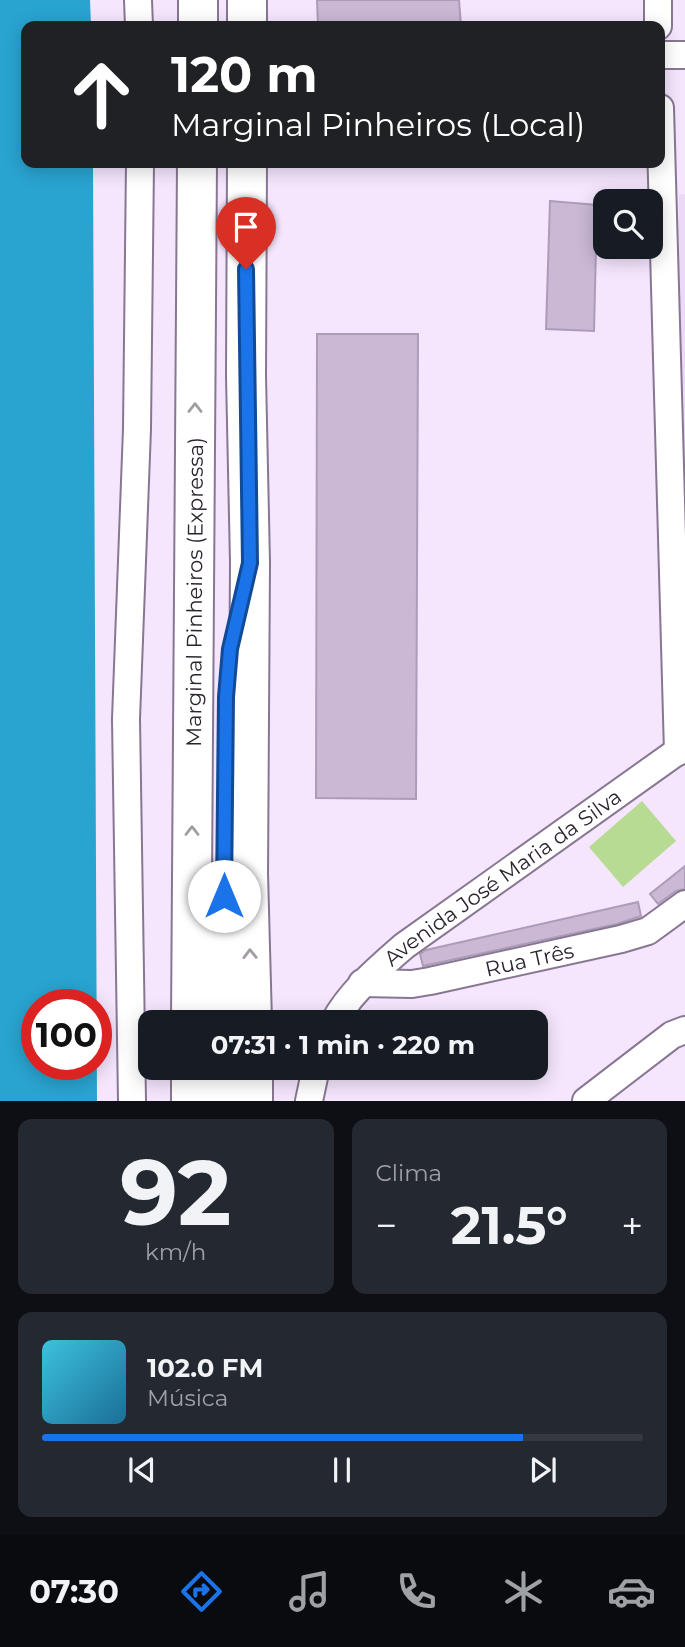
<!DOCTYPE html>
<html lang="pt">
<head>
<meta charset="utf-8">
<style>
  body { margin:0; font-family:Montserrat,sans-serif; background:#242831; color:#f1f3f6; height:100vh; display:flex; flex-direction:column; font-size:26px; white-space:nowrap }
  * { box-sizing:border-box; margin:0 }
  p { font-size:23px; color:#9ea1a6 }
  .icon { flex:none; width:38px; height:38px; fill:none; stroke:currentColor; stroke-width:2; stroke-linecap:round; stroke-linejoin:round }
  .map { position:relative; height:1101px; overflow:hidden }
  .drawer { display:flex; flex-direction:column; gap:18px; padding:18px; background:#0d0f14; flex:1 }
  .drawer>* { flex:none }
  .guide { position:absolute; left:21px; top:21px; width:644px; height:147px; border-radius:14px; box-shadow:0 4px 18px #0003; background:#202124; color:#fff; overflow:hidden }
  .fabs { position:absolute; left:593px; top:189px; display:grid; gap:14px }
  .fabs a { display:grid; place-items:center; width:70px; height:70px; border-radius:14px; background:#171b24; box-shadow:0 4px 18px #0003; font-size:35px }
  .speed { position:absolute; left:21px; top:989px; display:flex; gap:14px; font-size:35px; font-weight:700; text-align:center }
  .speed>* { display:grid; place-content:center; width:91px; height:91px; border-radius:50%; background:#171b24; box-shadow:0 4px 18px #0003; line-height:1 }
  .speed .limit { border:10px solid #d22; background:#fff; color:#111 }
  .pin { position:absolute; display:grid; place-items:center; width:60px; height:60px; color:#fff; margin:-72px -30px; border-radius:50% 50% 50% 0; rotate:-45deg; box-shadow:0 0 7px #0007 }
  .pin .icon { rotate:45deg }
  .me { position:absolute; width:77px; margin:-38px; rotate:0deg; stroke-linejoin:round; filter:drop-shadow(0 0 5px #0008) }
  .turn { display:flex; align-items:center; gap:24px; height:147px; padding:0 35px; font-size:32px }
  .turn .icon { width:91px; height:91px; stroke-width:2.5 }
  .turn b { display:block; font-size:49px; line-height:60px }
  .big { font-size:52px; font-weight:700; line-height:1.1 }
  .drawer .card { flex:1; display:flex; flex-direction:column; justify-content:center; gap:10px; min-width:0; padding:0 24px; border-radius:14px; background:#242831 }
  .drawer .dial { align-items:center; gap:0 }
  .dial b { font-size:91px; line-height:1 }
  .song { display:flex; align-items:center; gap:21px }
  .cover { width:84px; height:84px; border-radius:10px; background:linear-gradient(135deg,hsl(190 70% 55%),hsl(200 70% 35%)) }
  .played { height:7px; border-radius:4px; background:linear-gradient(90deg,#1a73e8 80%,#363941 80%) }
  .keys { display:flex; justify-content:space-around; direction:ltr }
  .heat { display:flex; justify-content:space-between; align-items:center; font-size:38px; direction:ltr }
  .drawer .tiles { flex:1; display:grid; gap:18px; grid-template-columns:1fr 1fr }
  .card:last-child { grid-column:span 2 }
  .trip { position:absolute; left:138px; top:1010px; width:410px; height:70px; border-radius:14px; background:#171b24; box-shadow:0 4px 18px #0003; font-weight:700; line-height:70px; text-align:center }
  .tabs { display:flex; height:112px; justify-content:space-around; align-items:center; background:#090b0e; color:#9ea1a6 }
  .tabs .icon { width:49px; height:49px }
  .tabs .on { color:#1a73e8 }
  .tabs b { font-size:32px; color:#f1f3f6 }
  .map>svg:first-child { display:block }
  .built { fill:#ebd9f7 }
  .green { fill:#b7db93 }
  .water { fill:#29a4d0; fill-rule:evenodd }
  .building { fill:#cab8d5; stroke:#ad9cb9; stroke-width:2 }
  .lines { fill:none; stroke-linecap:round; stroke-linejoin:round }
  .minor-casing { stroke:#887793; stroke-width:30 }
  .highway-casing { stroke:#887793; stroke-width:42 }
  .minor { stroke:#fff; stroke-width:26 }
  .highway { stroke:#fff; stroke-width:38 }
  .oneway { stroke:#a09ca1 }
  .route-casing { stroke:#114b97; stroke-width:18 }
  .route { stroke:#1a73e8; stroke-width:12 }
  .labels { text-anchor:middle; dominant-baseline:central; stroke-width:5; stroke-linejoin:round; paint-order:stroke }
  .street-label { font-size:21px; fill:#2b242f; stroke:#fbf8fe }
</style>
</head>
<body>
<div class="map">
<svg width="685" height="1101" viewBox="0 0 685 1101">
  <rect width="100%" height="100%" fill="#f5e6fe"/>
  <!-- built -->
  <path class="built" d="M679 194H685V640H673Z"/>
  <!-- green -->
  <path class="green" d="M642 801 676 841 623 887 589 847Z"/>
  <!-- water -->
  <path class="water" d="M0 0H90L91 26H26V163H93L97 1101H0ZM37 1004H96V1064H37Z"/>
  <!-- building -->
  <path class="building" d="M317 0H459L461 26H318Z
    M550 201 597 205 594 331 546 329Z
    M317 334H418L416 799 316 798Z
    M685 866V889L676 891 658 904 650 894Z
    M638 902 641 916 617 924 423 966 420 954 426 950Z"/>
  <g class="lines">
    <defs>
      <g id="minor">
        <path d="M138 0 139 26"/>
        <path d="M658 0V26"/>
        <path d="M660 55H685"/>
        <path d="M660 108 678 752"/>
        <path id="s1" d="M362 983 412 984 430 981 621 939 648 931 685 904"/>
        <path id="s2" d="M334 1022C351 991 378 969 404 946L685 746"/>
        <path d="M132 1101 126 719 137 429 140 163"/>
        <path d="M309 1101 316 1068"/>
        <path d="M586 1101 672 1035 685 1030"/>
      </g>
      <g id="highway">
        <path d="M198 26V0"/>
        <path d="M247 26V0"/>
        <path d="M247 163 246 376 250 563 248 873 252 1022"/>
        <path id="s3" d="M191 1022 197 163"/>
        <path d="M221 1022 224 898"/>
        <path d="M253 1068V1101"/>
        <path d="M191 1101V1068"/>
        <path d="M218 1101 219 1068"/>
      </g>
    </defs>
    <!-- minor casing -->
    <use href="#minor" class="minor-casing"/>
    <!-- highway casing -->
    <use href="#highway" class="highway-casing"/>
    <!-- minor -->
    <use href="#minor" class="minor"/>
    <!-- highway -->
    <use href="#highway" class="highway"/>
  </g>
  <!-- one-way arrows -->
  <defs><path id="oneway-chevron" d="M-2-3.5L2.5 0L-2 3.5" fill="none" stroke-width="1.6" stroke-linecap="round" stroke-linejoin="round" transform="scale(1.75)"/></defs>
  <g class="oneway">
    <use href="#oneway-chevron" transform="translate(195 408) rotate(-90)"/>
    <use href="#oneway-chevron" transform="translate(192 831) rotate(-90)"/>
    <use href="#oneway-chevron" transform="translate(250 954) rotate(-91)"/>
  </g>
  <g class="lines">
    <defs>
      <path id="route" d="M224 896 226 697 230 649 250 563 246 269"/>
    </defs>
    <!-- route casing -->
    <use href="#route" class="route-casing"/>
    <!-- route -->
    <use href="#route" class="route"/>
  </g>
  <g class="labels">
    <!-- street labels -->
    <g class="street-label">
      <text stroke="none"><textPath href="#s3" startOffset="430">Marginal Pinheiros (Expressa)</textPath></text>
      <text stroke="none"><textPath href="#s2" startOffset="224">Avenida José Maria da Silva</textPath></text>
      <text stroke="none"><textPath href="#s1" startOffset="170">Rua Três</textPath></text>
    </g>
  </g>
</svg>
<div class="fabs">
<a><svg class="icon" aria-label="search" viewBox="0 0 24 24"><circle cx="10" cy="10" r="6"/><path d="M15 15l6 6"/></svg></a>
</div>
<div class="speed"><div class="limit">100</div></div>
<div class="pin" style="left:246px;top:269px;background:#d93025"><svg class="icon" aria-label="arrive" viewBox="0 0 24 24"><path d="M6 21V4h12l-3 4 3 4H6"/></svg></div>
<svg class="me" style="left:224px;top:896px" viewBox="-20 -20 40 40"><circle r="19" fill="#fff"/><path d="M0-13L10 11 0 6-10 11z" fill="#1a73e8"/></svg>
<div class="trip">07:31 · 1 min · 220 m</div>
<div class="guide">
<div class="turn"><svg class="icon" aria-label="ahead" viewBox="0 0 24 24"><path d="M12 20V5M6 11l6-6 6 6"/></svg><div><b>120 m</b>Marginal Pinheiros (Local)</div></div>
</div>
</div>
<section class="drawer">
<div class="tiles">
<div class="card dial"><b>92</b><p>km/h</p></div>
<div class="card"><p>Clima</p>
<div class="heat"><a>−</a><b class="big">21.5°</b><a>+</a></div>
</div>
<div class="card">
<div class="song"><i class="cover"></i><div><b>102.0 FM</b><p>Música</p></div></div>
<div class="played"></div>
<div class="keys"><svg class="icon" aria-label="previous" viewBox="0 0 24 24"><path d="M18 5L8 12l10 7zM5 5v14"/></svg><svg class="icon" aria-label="pause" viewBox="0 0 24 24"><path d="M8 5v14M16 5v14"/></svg><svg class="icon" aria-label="next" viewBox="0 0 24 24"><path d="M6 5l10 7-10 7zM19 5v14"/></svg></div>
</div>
</div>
</section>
<nav class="tabs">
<b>07:30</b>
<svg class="icon on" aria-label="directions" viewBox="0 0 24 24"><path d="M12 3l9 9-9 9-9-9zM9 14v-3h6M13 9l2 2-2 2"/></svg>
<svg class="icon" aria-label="music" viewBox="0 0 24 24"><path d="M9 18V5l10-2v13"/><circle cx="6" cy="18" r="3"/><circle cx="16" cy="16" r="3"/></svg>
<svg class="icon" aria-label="phone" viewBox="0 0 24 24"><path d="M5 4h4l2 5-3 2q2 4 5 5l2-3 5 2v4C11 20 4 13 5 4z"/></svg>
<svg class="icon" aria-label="climate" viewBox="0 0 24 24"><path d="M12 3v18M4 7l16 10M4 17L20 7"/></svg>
<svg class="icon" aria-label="car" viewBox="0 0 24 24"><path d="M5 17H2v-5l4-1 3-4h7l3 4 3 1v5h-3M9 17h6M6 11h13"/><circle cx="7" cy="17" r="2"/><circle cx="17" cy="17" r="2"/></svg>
</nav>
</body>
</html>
